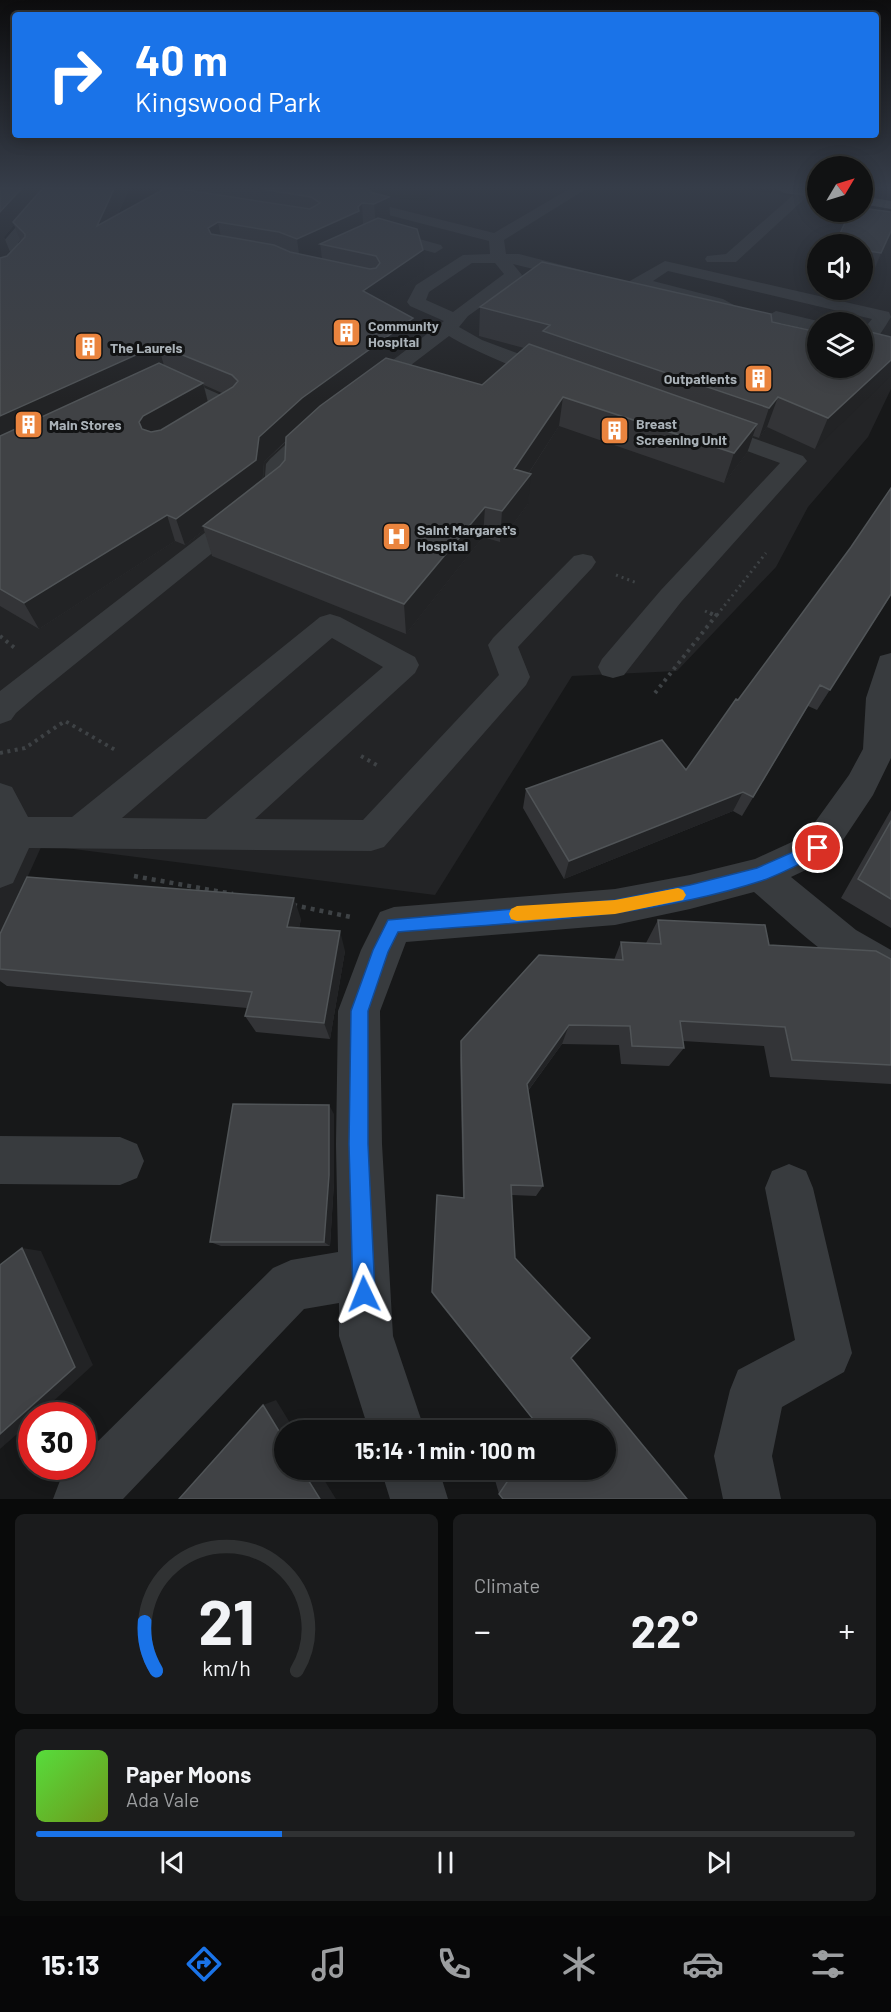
<!DOCTYPE html>
<html lang="en">
<head>
<meta charset="utf-8">
<style>
  body { margin:0; font-family:Barlow,sans-serif; background:#1a1b1c; color:#f1f3f6; height:100vh; display:flex; flex-direction:column; font-size:22px; white-space:nowrap }
  * { box-sizing:border-box; margin:0 }
  p { font-size:20px; color:#9c9ea0 }
  .icon { flex:none; width:33px; height:33px; fill:none; stroke:currentColor; stroke-width:2; stroke-linecap:round; stroke-linejoin:round }
  .map { position:relative; height:1499px; overflow:hidden }
  .details { display:flex; flex-direction:column; gap:15px; padding:15px; background:#090a0a; flex:1 }
  .details>* { flex:none }
  .top-card { position:absolute; left:12px; top:12px; width:867px; height:126px; border-radius:6px; box-shadow:0 3px 15px #0003,0 0 0 2px #303233; background:#1a73e8; color:#fff; overflow:hidden }
  .needle { width:39px; rotate:52deg }
  .controls { position:absolute; left:807px; top:156px; display:grid; gap:12px }
  .controls a { display:grid; place-items:center; width:66px; height:66px; border-radius:50%; background:#111213; box-shadow:0 3px 15px #0003,0 0 0 2px #303233; font-size:30px }
  .speed { position:absolute; left:18px; top:1402px; display:flex; gap:12px; font-size:30px; font-weight:700; text-align:center }
  .speed>* { display:grid; place-content:center; width:78px; height:78px; border-radius:50%; background:#111213; box-shadow:0 3px 15px #0003,0 0 0 2px #303233; line-height:1 }
  .speed .limit { border:9px solid #d22; background:#fff; color:#111 }
  .pin { position:absolute; display:grid; place-items:center; width:51px; height:51px; color:#fff; margin:-26px; border:3px solid #fff; border-radius:50%; box-shadow:0 2px 6px #0007 }
  .me { position:absolute; width:66px; margin:-33px; rotate:358deg; stroke-linejoin:round; filter:drop-shadow(0 0 4px #0008) }
  .turn { display:flex; align-items:center; gap:21px; height:126px; padding:0 24px; font-size:27px }
  .turn .icon { width:78px; height:78px; stroke-width:2.5 }
  .turn b { display:block; font-size:42px; line-height:51px }
  .big { font-size:45px; font-weight:700; line-height:1.1 }
  .details .widget { flex:1; display:flex; flex-direction:column; justify-content:center; gap:9px; min-width:0; padding:0 21px; border-radius:9px; background:#1a1b1c }
  .details .dial { align-items:center; gap:0 }
  .dial svg { height:156px; overflow:visible; fill:none; stroke:#303233; stroke-width:7; stroke-linecap:round; text-anchor:middle }
  .dial text { fill:#f1f3f6; stroke:none }
  .song { display:flex; align-items:center; gap:18px }
  .cover { width:72px; height:72px; border-radius:9px; background:linear-gradient(135deg,hsl(110 70% 55%),hsl(80 70% 35%)) }
  .played { height:6px; border-radius:3px; background:linear-gradient(90deg,#1a73e8 30%,#303233 30%) }
  .keys { display:flex; justify-content:space-around; direction:ltr }
  .heat { display:flex; justify-content:space-between; align-items:center; font-size:33px; direction:ltr }
  .details .tiles { flex:1; display:grid; gap:15px; grid-template-columns:1fr 1fr }
  .widget:last-child { grid-column:span 2 }
  .trip { position:absolute; left:274px; top:1420px; width:342px; height:60px; border-radius:30px; background:#111213; box-shadow:0 3px 15px #0003,0 0 0 2px #303233; font-weight:700; line-height:60px; text-align:center }
  .dock { display:flex; height:96px; justify-content:space-around; align-items:center; background:#070708; color:#9c9ea0 }
  .dock .icon { width:42px; height:42px }
  .dock .on { color:#1a73e8 }
  .dock b { font-size:27px; color:#f1f3f6 }
  .map>svg:first-child { display:block }
  .built { fill:#232426; fill-rule:evenodd }
  .green { fill:#1e241d }
  .lines { fill:none; stroke-linecap:round; stroke-linejoin:round }
  .path-far2 { stroke:#3e4245; stroke-width:3; stroke-dasharray:2 4; stroke-linecap:butt }
  .path-far1 { stroke:#3e4245; stroke-width:4; stroke-dasharray:3 4.5; stroke-linecap:butt }
  .path { stroke:#3e4245; stroke-width:4.5; stroke-dasharray:4 5; stroke-linecap:butt }
  .minor { fill:#383b3e; fill-rule:evenodd }
  .major { fill:#54585d; fill-rule:evenodd }
  .wall { fill:#333437; fill-rule:evenodd }
  .shaded-wall { fill:#222325 }
  .building { fill:#404245; stroke:#505457; stroke-width:1.5 }
  .route { fill:#1a73e8; stroke:#114b97; stroke-width:1.5 }
  .slow { fill:#f59e0b }
  .labels { text-anchor:middle; dominant-baseline:central; stroke-width:6; stroke-linejoin:round; paint-order:stroke }
  .far-poi-label { font-size:14px; font-weight:bold; fill:#aab2b8; stroke:#121314; text-anchor:start }
</style>
</head>
<body>
<div class="map">
<svg width="891" height="1499" viewBox="0 0 891 1499">
  <rect width="100%" height="100%" fill="#171819"/>
  <!-- built -->
  <path class="built" d="M448 189H740L808 198 807 200 817 201 818 212 891 213V389L868 437 808 507 776 567 677 671 572 676 435 895 42 845 0 938V356L331 233 383 196 422 201ZM818 244H862V290H818ZM818 322H862V368H818Z"/>
  <!-- green -->
  <path class="green" d="M326 189H448L422 201Z"/>
  <g class="lines">
    <!-- path-far2 -->
    <path class="path-far2" d="M616 575 637 583
      M705 611 713 615
      M717 615 766 553"/>
    <!-- path-far1 -->
    <path class="path-far1" d="M710 613 716 616
      M0 636 16 649
      M655 693 718 613
      M0 753 25 748 65 721 117 751
      M361 756 380 767"/>
    <!-- path -->
    <path class="path" d="M134 876 233 894
      M293 905 351 917"/>
    <!-- minor -->
    <path class="minor" d="M49 189H63L18 243 32 257 14 277 0 282V271L15 257 2 243Z
      M569 189H586L504 240 506 254H519L628 282 665 261 889 312 891 317C884 328 876 345 862 345V331L872 319 668 271 653 281 723 299 741 309 767 316 776 311 822 322H818V332L780 323 771 327 729 317 711 307 642 288 630 293 513 264 522 275 520 279 468 316 459 327 482 340 560 369 563 373 560 377C541 382 468 348 449 336L373 394 366 396 359 394 356 390 359 386 444 321 410 306 407 302 416 285 463 255 490 254 489 241 373 211 371 208 373 205 378 204 494 233ZM472 263H495L504 274 453 312 426 300 429 292Z
      M800 189H810L812 192 736 262H707L705 259 707 256 726 254Z
      M379 228 441 245 443 248 435 253 374 236 371 233Z
      M166 371 237 402 241 406C233 418 211 428 197 425L194 420 197 415 214 406 159 381 156 377 159 373Z
      M318 420 326 422 329 427 289 466 288 490 284 495 38 694 16 713 11 720 0 724V691L264 487 266 464 270 459 310 422Z
      M709 422 803 456 807 461 681 602 624 675 613 678 602 675 598 667 602 659 661 590 780 463 701 434 698 429 701 424Z
      M583 554 592 556 596 562 592 568 518 647 530 677 526 685 384 847 371 851 29 848 13 883 0 888V783L12 787 28 817H72L320 617 330 614 340 617 415 657 419 665 415 673 255 819 363 820 499 675 488 645 493 638 574 556ZM332 638 383 667 206 819 122 818Z
      M891 653V758L873 795 831 858 791 877 856 930 891 950V992C838 970 797 929 754 892L690 909 615 925 406 942 380 1011 382 1144 393 1336 425 1431H369L339 1336V1303L304 1309 123 1499H53L61 1478 72 1467H82V1457L273 1268 291 1260 338 1252 336 1144 338 1011 361 950 380 912 394 907 615 889 690 875 755 859 805 836 849 775 863 749 866 698 880 656Z
      M0 1136 120 1137 137 1144 144 1161 137 1178 120 1185 0 1184Z
      M789 1164 806 1171 813 1188 852 1353 844 1372 782 1407 772 1456 781 1499H723L714 1456 730 1390 738 1370 795 1340 765 1188 772 1171Z
      M381 1470H439L448 1499H390Z"/>
    <!-- major -->
    <path class="major" d="M777 189 818 190V198L784 193Z
      M862 196 891 201V209L862 204Z"/>
  </g>
  <!-- wall -->
  <path class="wall" d="M0 189H127L128 191 118 214 191 190 190 189H371L372 193 389 197 390 218 384 220 424 272 382 301 413 318 414 341 389 359 482 385 524 348 479 336 480 307 772 322 818 332 891 337 815 449 767 427 759 438 753 436 747 453 724 483 559 426 529 473 528 504 500 542 483 537 406 634 212 556 204 530 185 545 175 541 39 629 0 606ZM14 225 21 242 10 253 4 237ZM321 250 322 259 309 256ZM204 385 222 393 208 402ZM286 442 285 460 280 466 263 480 264 462Z
    M891 233 872 275 862 273V244Z
    M851 547 891 595 817 710 808 706 742 816 733 811 564 879 523 808 526 789 686 770Z
    M891 810V928L841 898Z
    M301 919 299 928 345 951 330 1039 256 1032 245 1016 247 1008 7 986 0 981V934Z
    M658 920 769 945 891 959V1084L770 1077 764 1046 683 1041 684 1048 669 1066 621 1064 619 1045 562 1044 528 1091 543 1186 536 1196 512 1195 515 1258 571 1358 687 1499 499 1494 495 1480 501 1470H606V1431H527L534 1421 433 1295 432 1292 463 1198 460 1060 461 1041 614 960 621 942 646 943Z
    M334 1114V1182L330 1246H221L210 1242Z"/>
  <!-- shaded-wall -->
  <path class="shaded-wall" d="M21 189H46L13 222 14 225 4 237 12 257 0 268V212Z
    M114 189H127L128 191 103 247 97 226Z
    M389 197 390 218 376 225 374 204Z
    M362 203 363 224 360 227 320 244 321 250 300 261 297 239 358 207Z
    M218 222 222 243 212 249 208 228Z
    M891 231 890 234 872 275 881 253Z
    M423 250 424 272 365 313 363 291Z
    M413 318 414 341 305 422 264 462 262 486 203 526 204 530 185 545 176 519 259 437 302 398Z
    M158 345 165 369 0 447V416Z
    M891 360V376L815 449 828 418Z
    M203 383 209 407 147 447 139 422 143 416Z
    M563 397 559 426 515 494 531 474 528 504 500 542 502 511 514 469Z
    M778 397 767 427 759 438 769 408Z
    M757 424 747 453 724 483 734 453Z
    M485 507 483 537 406 634 404 604Z
    M167 515 175 541 39 629 24 603Z
    M891 594V595L817 710 830 690Z
    M743 792 733 811 564 879 569 861Z
    M294 898 301 919 295 947 287 927Z
    M340 931 345 951 330 1039 324 1023Z
    M569 1025 562 1044 521 1100 527 1084Z
    M329 1105 334 1114V1182L330 1246 324 1242Z
    M22 1248 41 1251 93 1365 37 1416H32V1421L0 1449V1434Z
    M276 1400 295 1431H285V1441L263 1405Z
    M302 1470H318L336 1499H320Z"/>
  <!-- building -->
  <path class="building" d="M0 189H21L0 212Z
    M42 189H114L97 226 164 189H180L310 209 320 203 311 197 261 189H368L370 192 389 197 374 204 362 203 358 207 359 211 297 239 279 232 218 222 208 228 211 234 274 245 290 252 370 269 376 268 380 263 376 256 320 244 378 218 417 229 423 250 363 291 413 318 302 398 259 437 256 460 176 519 167 515 24 603 0 589V436L159 363 203 383 143 416 139 422 142 429 151 432 161 430 233 387 238 381 232 375 158 345 0 416V258L7 256 25 237V234L13 222Z
    M862 208 891 212V231L881 253 862 250V244H835L850 212H862Z
    M542 262 771 314 772 322 818 332V368H862V330L891 337V360L828 418 778 397 769 408 543 331 550 325 480 307Z
    M529 344 757 424 734 453 563 397 514 469 531 474 502 511 485 507 404 604 203 526 280 466 285 460 286 437 320 406 386 358 482 385Z
    M891 488V594L830 690 820 685 753 797 743 792 569 861 526 789 662 740 686 770 736 699 738 700 851 547Z
    M891 821V899L858 879Z
    M27 877 294 898 287 927 340 931 324 1023 245 1016 252 992 0 969V934Z
    M658 920 765 925 769 945 876 951 891 959V1065L792 1060 785 1027 680 1021 684 1048 632 1046 630 1026 569 1025 527 1084 543 1186 511 1185 515 1258 590 1338 571 1358 687 1499H503L499 1494 515 1470H606V1431H540L541 1429 432 1292 437 1195 464 1198 461 1041 539 955 623 960 621 942 661 944Z
    M233 1104 329 1105V1175L324 1242H210Z
    M22 1248 75 1367 0 1434V1265Z
    M263 1405 285 1441V1470H302L320 1499H179Z"/>
  <!-- sky -->
  <linearGradient id="sky" x2="0" y2="1"><stop stop-color="#0d0d0e"/><stop offset="0.47" stop-color="#363d49"/><stop offset="1" stop-color="#363d49" stop-opacity="0"/></linearGradient>
  <rect width="891" height="399" fill="url(#sky)"/>
  <!-- route -->
  <path class="route" d="M818 841 823 843 825 848 823 852C803 862 782 874 761 881 644 919 520 922 398 932L388 952 368 1011V1144L375 1294 372 1302 364 1305 357 1302 353 1294 349 1144 351 1011 373 950 388 920 615 900 690 885 757 868Z"/>
  <!-- slow -->
  <path class="slow" d="M678 888 683 890 686 895 683 900 615 914 517 921 511 919 509 914 511 909 517 906 615 900Z"/>
  <!-- icons -->
  <defs>
    <symbol id="building-square" viewBox="-11 -11 22 22"><rect x="-9" y="-9" width="18" height="18" rx="4" fill="#ea843e" stroke="#121314"/><path d="M-4-6H4V6H1V3H-1V6H-4ZM-2.5-4.3h1.7v1.8h-1.7ZM.8-4.3h1.7v1.8H.8ZM-2.5-1h1.7V.8h-1.7ZM.8-1h1.7V.8H.8Z" fill="#fff"/></symbol>
    <symbol id="hospital-square" viewBox="-11 -11 22 22"><rect x="-9" y="-9" width="18" height="18" rx="4" fill="#ea843e" stroke="#121314"/><path d="M-5-5h3v3.5h4V-5h3V5h-3V1.5h-4V5h-3Z" fill="#fff"/></symbol>
  </defs>
  <g fill-rule="evenodd">
    <use href="#building-square" x="330" y="316" width="33" height="33"/>
    <use href="#building-square" x="72" y="330" width="33" height="33"/>
    <use href="#building-square" x="742" y="362" width="33" height="33"/>
    <use href="#building-square" x="12" y="408" width="33" height="33"/>
    <use href="#building-square" x="598" y="414" width="33" height="33"/>
    <use href="#hospital-square" x="380" y="520" width="33" height="33"/>
  </g>
  <g class="labels">
    <!-- far-poi labels -->
    <g class="far-poi-label">
      <text x="368" y="325">Community<tspan x="368" dy="16">Hospital</tspan></text>
      <text x="110" y="347">The Laurels</text>
      <text x="737" y="378" text-anchor="end">Outpatients</text>
      <text x="636" y="423">Breast<tspan x="636" dy="16">Screening Unit</tspan></text>
      <text x="49" y="424">Main Stores</text>
      <text x="417" y="529">Saint Margaret's<tspan x="417" dy="16">Hospital</tspan></text>
    </g>
  </g>
</svg>
<div class="controls">
<a><svg class="needle" viewBox="-14 -14 28 28"><path d="M0-13l5 13h-10z" fill="#e53935"/><path d="M0 13l5-13h-10z" fill="#9c9ea0"/></svg></a>
<a><svg class="icon" aria-label="sound" viewBox="0 0 24 24"><path d="M4 9h4l5-4v14l-5-4H4zM17 9q2 3 0 6"/></svg></a>
<a><svg class="icon" aria-label="layers" viewBox="0 0 24 24"><path d="M12 4l9 5-9 5-9-5zM3 14l9 5 9-5"/></svg></a>
</div>
<div class="speed"><div class="limit">30</div></div>
<div class="pin" style="left:818px;top:848px;background:#d93025"><svg class="icon" aria-label="arrive" viewBox="0 0 24 24"><path d="M6 21V4h12l-3 4 3 4H6"/></svg></div>
<svg class="me" style="left:364px;top:1294px" viewBox="-20 -20 40 40"><path d="M0-17L14 15 0 8-14 15z" fill="#1a73e8" stroke="#fff" stroke-width="4"/></svg>
<div class="trip">15:14 · 1 min · 100 m</div>
<div class="top-card">
<div class="turn"><svg class="icon" aria-label="right" viewBox="0 0 24 24"><path d="M7 20v-9h11M14 6l5 5-5 5"/></svg><div><b>40 m</b>Kingswood Park</div></div>
</div>
</div>
<section class="details">
<div class="tiles">
<div class="widget dial"><svg viewBox="0 0 100 80">
<path d="M14 69A42 42 0 1 1 86 69"/>
<path d="M14 69A42 42 0 0 1 8 44" stroke="#1a73e8"/>
<text x="50" y="56" font-size="32" font-weight="700">21</text>
<text x="50" y="72" font-size="11">km/h</text>
</svg></div>
<div class="widget"><p>Climate</p>
<div class="heat"><a>−</a><b class="big">22°</b><a>+</a></div>
</div>
<div class="widget">
<div class="song"><i class="cover"></i><div><b>Paper Moons</b><p>Ada Vale</p></div></div>
<div class="played"></div>
<div class="keys"><svg class="icon" aria-label="previous" viewBox="0 0 24 24"><path d="M18 5L8 12l10 7zM5 5v14"/></svg><svg class="icon" aria-label="pause" viewBox="0 0 24 24"><path d="M8 5v14M16 5v14"/></svg><svg class="icon" aria-label="next" viewBox="0 0 24 24"><path d="M6 5l10 7-10 7zM19 5v14"/></svg></div>
</div>
</div>
</section>
<nav class="dock">
<b>15:13</b>
<svg class="icon on" aria-label="directions" viewBox="0 0 24 24"><path d="M12 3l9 9-9 9-9-9zM9 14v-3h6M13 9l2 2-2 2"/></svg>
<svg class="icon" aria-label="music" viewBox="0 0 24 24"><path d="M9 18V5l10-2v13"/><circle cx="6" cy="18" r="3"/><circle cx="16" cy="16" r="3"/></svg>
<svg class="icon" aria-label="phone" viewBox="0 0 24 24"><path d="M5 4h4l2 5-3 2q2 4 5 5l2-3 5 2v4C11 20 4 13 5 4z"/></svg>
<svg class="icon" aria-label="climate" viewBox="0 0 24 24"><path d="M12 3v18M4 7l16 10M4 17L20 7"/></svg>
<svg class="icon" aria-label="car" viewBox="0 0 24 24"><path d="M5 17H2v-5l4-1 3-4h7l3 4 3 1v5h-3M9 17h6M6 11h13"/><circle cx="7" cy="17" r="2"/><circle cx="17" cy="17" r="2"/></svg>
<svg class="icon" aria-label="filters" viewBox="0 0 24 24"><path d="M4 7h16M4 17h16"/><circle cx="9" cy="7" r="2"/><circle cx="15" cy="17" r="2"/></svg>
</nav>
</body>
</html>
